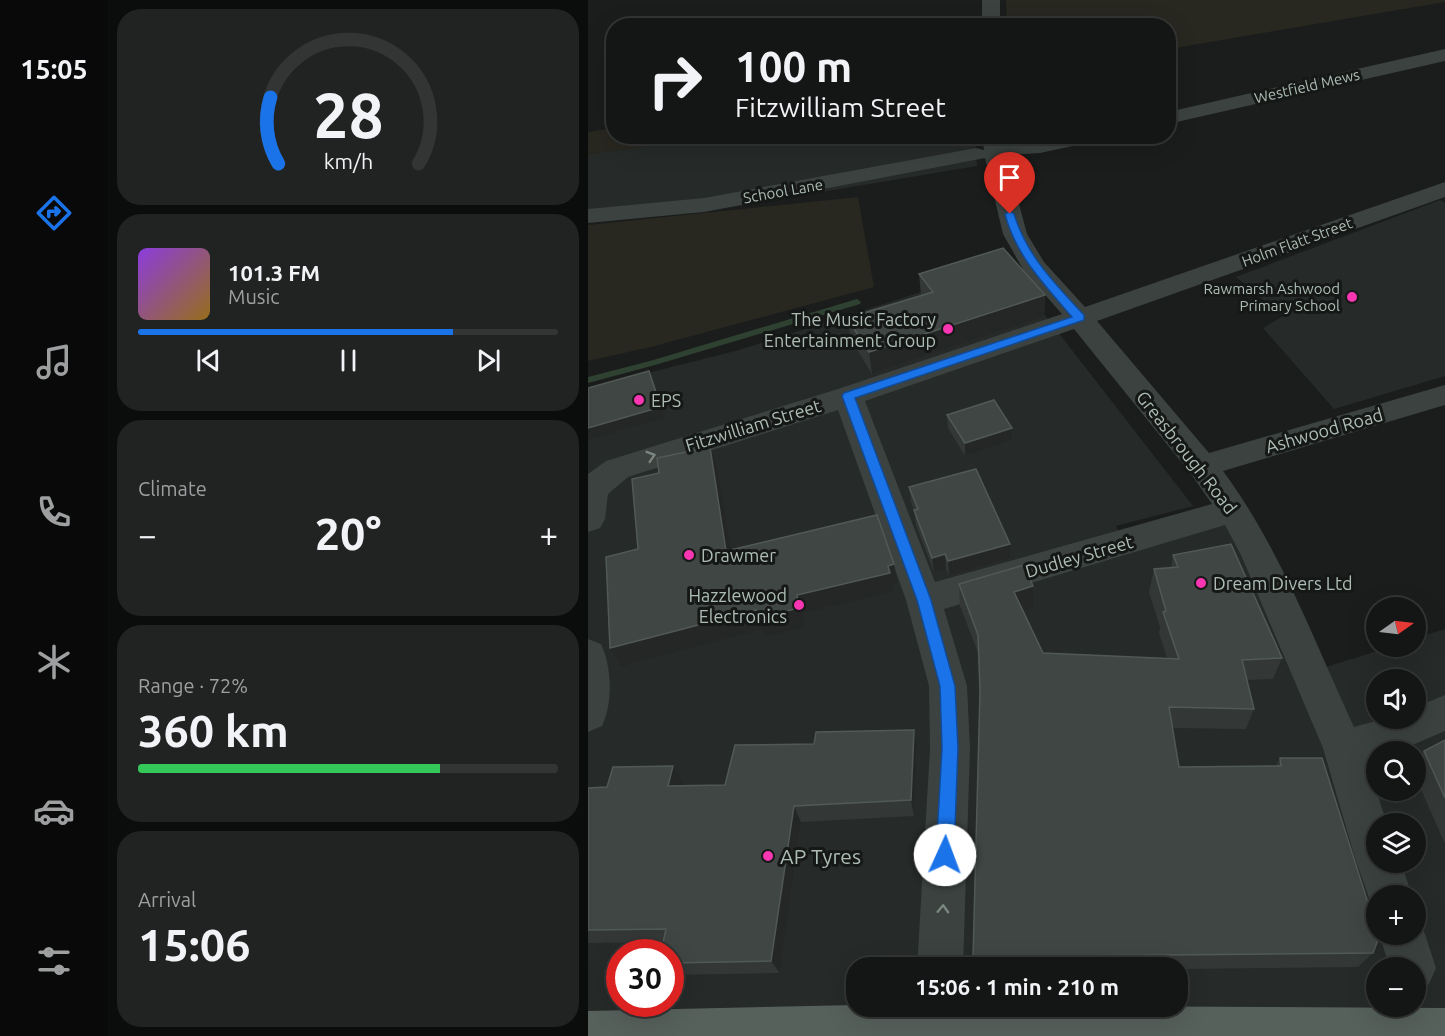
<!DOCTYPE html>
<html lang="en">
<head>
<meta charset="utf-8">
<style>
  body { margin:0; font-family:Ubuntu,sans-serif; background:#212322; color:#f1f3f6; height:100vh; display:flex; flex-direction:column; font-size:22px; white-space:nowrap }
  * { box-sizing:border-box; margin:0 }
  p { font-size:20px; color:#9d9fa0 }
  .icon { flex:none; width:33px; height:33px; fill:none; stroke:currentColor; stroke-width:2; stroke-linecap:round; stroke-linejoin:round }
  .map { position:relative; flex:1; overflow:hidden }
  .side { display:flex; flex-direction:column; gap:9px; padding:9px; background:#0b0c0c; width:480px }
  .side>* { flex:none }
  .hud { position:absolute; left:18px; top:18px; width:570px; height:126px; border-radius:24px; box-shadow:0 6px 24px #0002,0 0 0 2px #333534; background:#141615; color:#f1f3f6; overflow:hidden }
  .needle { width:39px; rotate:76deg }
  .controls { position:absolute; left:778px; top:597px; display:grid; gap:12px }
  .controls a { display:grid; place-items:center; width:60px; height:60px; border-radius:50%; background:#141615; box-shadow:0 6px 24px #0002,0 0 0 2px #333534; font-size:30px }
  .speed { position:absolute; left:18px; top:939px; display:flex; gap:12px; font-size:30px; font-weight:700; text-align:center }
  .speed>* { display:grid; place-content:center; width:78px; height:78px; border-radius:50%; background:#141615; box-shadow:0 6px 24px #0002,0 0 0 2px #333534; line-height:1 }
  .speed .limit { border:9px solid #d22; background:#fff; color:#111 }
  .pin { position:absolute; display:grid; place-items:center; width:51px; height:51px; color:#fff; margin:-62px -26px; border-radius:50% 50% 50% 0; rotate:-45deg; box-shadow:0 0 6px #0007 }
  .pin .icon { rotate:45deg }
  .me { position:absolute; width:66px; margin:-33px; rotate:2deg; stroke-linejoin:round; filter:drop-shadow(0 0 4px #0008) }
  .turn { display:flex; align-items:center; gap:21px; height:126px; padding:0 30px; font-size:27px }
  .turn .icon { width:78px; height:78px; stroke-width:2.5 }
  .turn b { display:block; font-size:42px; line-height:51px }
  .big { font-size:45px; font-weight:600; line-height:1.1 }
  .side .widget { flex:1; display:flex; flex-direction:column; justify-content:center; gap:9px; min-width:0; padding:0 21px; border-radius:24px; background:#212322 }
  .side .dial { align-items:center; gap:0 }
  .dial svg { height:156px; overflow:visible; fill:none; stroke:#333534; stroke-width:7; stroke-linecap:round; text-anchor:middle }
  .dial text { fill:#f1f3f6; stroke:none }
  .song { display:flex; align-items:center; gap:18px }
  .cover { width:72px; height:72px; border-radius:9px; background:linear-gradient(135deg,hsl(270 70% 55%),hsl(40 70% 35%)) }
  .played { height:6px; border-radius:3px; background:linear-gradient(90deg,#1a73e8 75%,#333534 75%) }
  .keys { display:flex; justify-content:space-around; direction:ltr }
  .heat { display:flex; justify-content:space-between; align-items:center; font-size:33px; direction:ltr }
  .charge { height:9px; border-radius:4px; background:linear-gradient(90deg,#34c759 72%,#333534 0) }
  .trip { position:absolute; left:258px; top:957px; width:342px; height:60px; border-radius:24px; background:#141615; box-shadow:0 6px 24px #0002,0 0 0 2px #333534; font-weight:600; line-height:60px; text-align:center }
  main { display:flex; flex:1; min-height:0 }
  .tabs { display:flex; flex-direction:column; width:108px; justify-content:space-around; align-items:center; background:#080908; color:#9d9fa0 }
  .tabs .icon { width:42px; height:42px }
  .tabs .current { color:#1a73e8 }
  .tabs b { font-size:27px; color:#f1f3f6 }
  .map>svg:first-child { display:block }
  .built { fill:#262a29; fill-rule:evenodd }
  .green { fill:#282720 }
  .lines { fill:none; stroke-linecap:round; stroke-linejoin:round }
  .stream { fill:#2f4232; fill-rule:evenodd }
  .street { fill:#3b423f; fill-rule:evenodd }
  .primary { fill:#57615c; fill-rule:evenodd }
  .wall { fill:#333836 }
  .shaded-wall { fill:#242726 }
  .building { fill:#404644; stroke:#515955; stroke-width:1.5 }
  .oneway { stroke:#7a867f }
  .route { fill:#1a73e8; stroke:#114b97; stroke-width:1.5 }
  .poi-dot { fill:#f936b2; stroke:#151817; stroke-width:2 }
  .labels { text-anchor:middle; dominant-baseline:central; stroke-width:6; stroke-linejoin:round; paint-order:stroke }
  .far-street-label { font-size:15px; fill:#adbdb3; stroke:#151817 }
  .far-poi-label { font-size:15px; fill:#adbdb3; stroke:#151817; text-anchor:end }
  .poi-label { font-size:18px; fill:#adbdb3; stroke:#151817; text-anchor:start }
  .street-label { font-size:18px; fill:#adbdb3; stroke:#151817 }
  .near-poi-label { font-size:21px; fill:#adbdb3; stroke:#151817; text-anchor:start }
</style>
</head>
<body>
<main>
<nav class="tabs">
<b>15:05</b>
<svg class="icon current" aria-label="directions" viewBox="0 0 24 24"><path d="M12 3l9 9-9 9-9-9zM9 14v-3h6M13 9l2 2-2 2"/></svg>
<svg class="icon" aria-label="music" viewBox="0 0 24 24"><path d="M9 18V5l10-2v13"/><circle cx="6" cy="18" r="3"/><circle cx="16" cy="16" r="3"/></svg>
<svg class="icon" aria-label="phone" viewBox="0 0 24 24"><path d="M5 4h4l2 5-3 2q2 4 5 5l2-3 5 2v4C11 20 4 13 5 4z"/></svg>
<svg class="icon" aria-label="climate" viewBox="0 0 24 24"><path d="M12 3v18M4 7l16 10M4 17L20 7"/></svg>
<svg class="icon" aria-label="car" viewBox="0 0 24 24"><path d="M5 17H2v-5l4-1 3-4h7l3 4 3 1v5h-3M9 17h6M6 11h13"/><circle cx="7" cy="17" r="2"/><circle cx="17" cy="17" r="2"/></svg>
<svg class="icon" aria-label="filters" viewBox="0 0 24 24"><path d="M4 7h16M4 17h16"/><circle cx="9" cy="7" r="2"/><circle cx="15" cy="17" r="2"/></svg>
</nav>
<section class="side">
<div class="widget dial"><svg viewBox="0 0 100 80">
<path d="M14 69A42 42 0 1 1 86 69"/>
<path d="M14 69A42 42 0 0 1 10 35" stroke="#1a73e8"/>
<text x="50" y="56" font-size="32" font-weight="700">28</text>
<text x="50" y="72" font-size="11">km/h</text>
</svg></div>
<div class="widget">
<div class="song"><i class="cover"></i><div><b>101.3 FM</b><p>Music</p></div></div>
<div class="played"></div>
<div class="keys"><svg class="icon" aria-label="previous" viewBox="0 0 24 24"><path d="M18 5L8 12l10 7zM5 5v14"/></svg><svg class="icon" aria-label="pause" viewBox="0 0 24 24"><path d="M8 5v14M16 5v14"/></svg><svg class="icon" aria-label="next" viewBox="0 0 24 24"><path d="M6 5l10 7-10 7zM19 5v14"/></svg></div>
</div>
<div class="widget"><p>Climate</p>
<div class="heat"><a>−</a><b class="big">20°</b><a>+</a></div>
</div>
<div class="widget"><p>Range · 72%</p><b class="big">360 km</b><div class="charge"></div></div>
<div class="widget"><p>Arrival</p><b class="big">15:06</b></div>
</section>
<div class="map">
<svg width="857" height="1036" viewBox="0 0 857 1036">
  <rect width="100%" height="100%" fill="#1a1d1c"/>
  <!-- built -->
  <path class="built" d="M132 136H387L389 166 121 211 0 222V154Z
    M852 200 857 203V376L746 409 675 328 695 316 648 277Z
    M418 265 605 506 528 526 535 543 646 510 722 672 802 647 828 646V638L857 629V1036H0V388L151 350ZM789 680H828V718H789ZM789 752H828V790H789ZM789 824H828V862H789ZM789 896H828V934H789ZM32 952H82V1004H32ZM268 968H590V1006H268ZM789 968H828V1006H789Z"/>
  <!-- green -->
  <path class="green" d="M418 0H857V2L581 49 580 26 419 25Z
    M25 128 26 136 132 137 0 154V132Z
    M270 197 286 287 63 347 0 361V225Z"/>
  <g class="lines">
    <!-- stream -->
    <path class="stream" d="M269 299 273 302 272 304 67 365 0 383V377L62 361Z"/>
    <!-- street -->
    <path class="street" d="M394 0H412V26H394Z
      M857 49V61L580 124V112Z
      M394 136H416L417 142 466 136H510L508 141 452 153 418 155 439 234 456 262 497 307 857 182V197L509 321 621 453 857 385V405L635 471C692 548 726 641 766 727L798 718H828V707L857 695V731L808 752H789V758L779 761 799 824H789V862H813L824 896H789V913L786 912 767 858 735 748 653 555 637 525 356 609 379 686 382 749 375 968H329L342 749 341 686 318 600 250 410 40 477 20 494 17 519 12 528 0 532V474L18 461 250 389 474 314 436 271 415 234 397 158 116 212 0 223V209L116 198 388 148 396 150ZM486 329 603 474 624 504 347 582 277 401Z
      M0 639 13 644C24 667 25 703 14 726L0 732Z
      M828 917 837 934 848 968 841 984 828 990V968H802L791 934H828Z"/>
    <!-- primary -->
    <path class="primary" d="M268 1005 857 1008V1036H0V1011Z"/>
  </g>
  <!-- wall -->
  <path class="wall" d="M331 274 457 295 456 317 284 374 263 340 259 318 333 295Z
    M359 415 424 440 377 456 360 428Z
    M321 487 422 558 361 576 358 569 346 572 328 525 326 510 323 502Z
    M585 555 694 658 685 679 659 680 666 709 658 729 584 728 591 767 688 766 692 758 785 953 770 967 590 969V968H386L385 957 392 691 391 655 372 606 371 584 445 586V608L435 611 455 653 579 658 571 633 572 627 561 592 566 569 583 568Z
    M857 740V844L828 778V761L836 751Z
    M329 747 326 816 213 822 192 973 84 975 82 974V952L75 942 0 943V788L19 787 85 766 96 783 95 786 137 785Z"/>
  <!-- shaded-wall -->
  <path class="shaded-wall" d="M457 295 456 317 284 374 281 352Z
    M61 371 77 418 0 440V428Z
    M424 428V440L377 456V443Z
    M122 447 129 466 146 570 138 551Z
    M422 544V558L361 576 360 561Z
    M357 554 358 569 346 572 344 558Z
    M306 564 309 583 304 584 305 591 215 613 217 627 177 636 174 629 33 666 22 648 209 595Z
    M445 586V608L426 614V592Z
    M326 730 329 747 326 816 323 800Z
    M85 766 96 783 91 802 80 786Z
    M206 806 213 822 192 973 183 961Z"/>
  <!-- building -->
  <path class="building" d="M415 248 457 295 281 352 259 318 345 292 331 274Z
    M61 371 73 407 0 428V388Z
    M406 400 424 428 377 443 359 415Z
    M122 447 138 551 289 515 306 564 300 566 302 573 209 595 211 608 170 618 168 610 22 648 18 557 50 549 44 479 71 473 69 458Z
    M388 469 422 544 360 561 357 554 344 558 326 510 330 509 321 487Z
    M643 544 694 658 654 660 666 709 581 707 591 767 693 766 692 758H734L789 931V934H790L791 937 785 953 385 957 392 691 390 635 371 584 436 565 445 586 426 592 455 653 591 659 575 612 578 611 566 569 590 567 585 555Z
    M326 730 323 800 206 806 183 961 82 963V952H73L78 929 0 930V788L19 787 25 767 85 766 80 786 137 785 147 745 226 744 228 732Z
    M857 740V798L836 751Z"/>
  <!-- one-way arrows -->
  <defs><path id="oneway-chevron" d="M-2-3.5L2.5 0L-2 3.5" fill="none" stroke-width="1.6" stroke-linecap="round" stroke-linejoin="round" transform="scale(1.5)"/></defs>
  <g class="oneway">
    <use href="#oneway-chevron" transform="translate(63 456) rotate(-17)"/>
    <use href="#oneway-chevron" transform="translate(355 909) rotate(-88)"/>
  </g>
  <!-- route -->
  <path class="route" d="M422 211 426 214C439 256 467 284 496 315V320L267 398 343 600 367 686 370 748 366 855 363 861 357 863 351 861 348 855 354 748 352 686 329 600 254 396 256 393 484 317C456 284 428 256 417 214Z"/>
  <!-- markers -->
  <g class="poi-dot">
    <circle cx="764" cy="297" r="6"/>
    <circle cx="360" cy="329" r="6"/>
    <circle cx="51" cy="400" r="6"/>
    <circle cx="101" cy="555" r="6"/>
    <circle cx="613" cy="583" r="6"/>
    <circle cx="211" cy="605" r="6"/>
    <circle cx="180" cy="856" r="6"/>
  </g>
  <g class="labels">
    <!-- far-street labels -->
    <g class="far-street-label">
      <text transform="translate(719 86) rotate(-13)">Westfield Mews</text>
      <text transform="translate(195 191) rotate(-10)">School Lane</text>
      <text transform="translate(709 242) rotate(-20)">Holm Flatt Street</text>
    </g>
    <!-- far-poi labels -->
    <g class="far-poi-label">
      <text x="752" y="288">Rawmarsh Ashwood<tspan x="752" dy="17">Primary School</tspan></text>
    </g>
    <!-- poi labels -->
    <g class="poi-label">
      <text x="348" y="319" text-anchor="end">The Music Factory<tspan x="348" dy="21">Entertainment Group</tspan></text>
      <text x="63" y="400">EPS</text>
      <text x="113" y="555">Drawmer</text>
      <text x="625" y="583">Dream Divers Ltd</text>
      <text x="199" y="595" text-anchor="end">Hazzlewood<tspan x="199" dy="21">Electronics</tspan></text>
    </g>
    <!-- street labels -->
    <g class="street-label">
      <text transform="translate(165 425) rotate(-17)">Fitzwilliam Street</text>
      <text transform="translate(736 430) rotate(-16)">Ashwood Road</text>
      <text transform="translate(599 452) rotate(52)">Greasbrough Road</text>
      <text transform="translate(491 556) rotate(-16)">Dudley Street</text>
    </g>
    <!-- near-poi labels -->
    <g class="near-poi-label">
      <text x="192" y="856">AP Tyres</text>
    </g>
  </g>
</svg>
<div class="controls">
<a><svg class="needle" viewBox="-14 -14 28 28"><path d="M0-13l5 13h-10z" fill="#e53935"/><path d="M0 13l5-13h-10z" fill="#9d9fa0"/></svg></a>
<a><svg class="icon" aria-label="sound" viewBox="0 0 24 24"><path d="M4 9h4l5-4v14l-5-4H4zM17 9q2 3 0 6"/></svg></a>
<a><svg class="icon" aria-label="search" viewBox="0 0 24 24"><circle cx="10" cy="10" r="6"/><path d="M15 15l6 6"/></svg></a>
<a><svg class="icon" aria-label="layers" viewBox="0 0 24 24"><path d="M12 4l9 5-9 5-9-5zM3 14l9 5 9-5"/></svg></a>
<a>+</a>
<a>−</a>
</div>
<div class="speed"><div class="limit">30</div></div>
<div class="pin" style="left:422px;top:214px;background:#d93025"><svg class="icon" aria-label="arrive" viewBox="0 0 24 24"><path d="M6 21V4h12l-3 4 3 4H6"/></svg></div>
<svg class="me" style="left:357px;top:855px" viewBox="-20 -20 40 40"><circle r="19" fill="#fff"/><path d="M0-13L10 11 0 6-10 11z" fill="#1a73e8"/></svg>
<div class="trip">15:06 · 1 min · 210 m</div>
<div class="hud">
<div class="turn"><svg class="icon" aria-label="right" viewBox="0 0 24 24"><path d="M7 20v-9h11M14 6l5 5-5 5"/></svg><div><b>100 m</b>Fitzwilliam Street</div></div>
</div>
</div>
</main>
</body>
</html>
